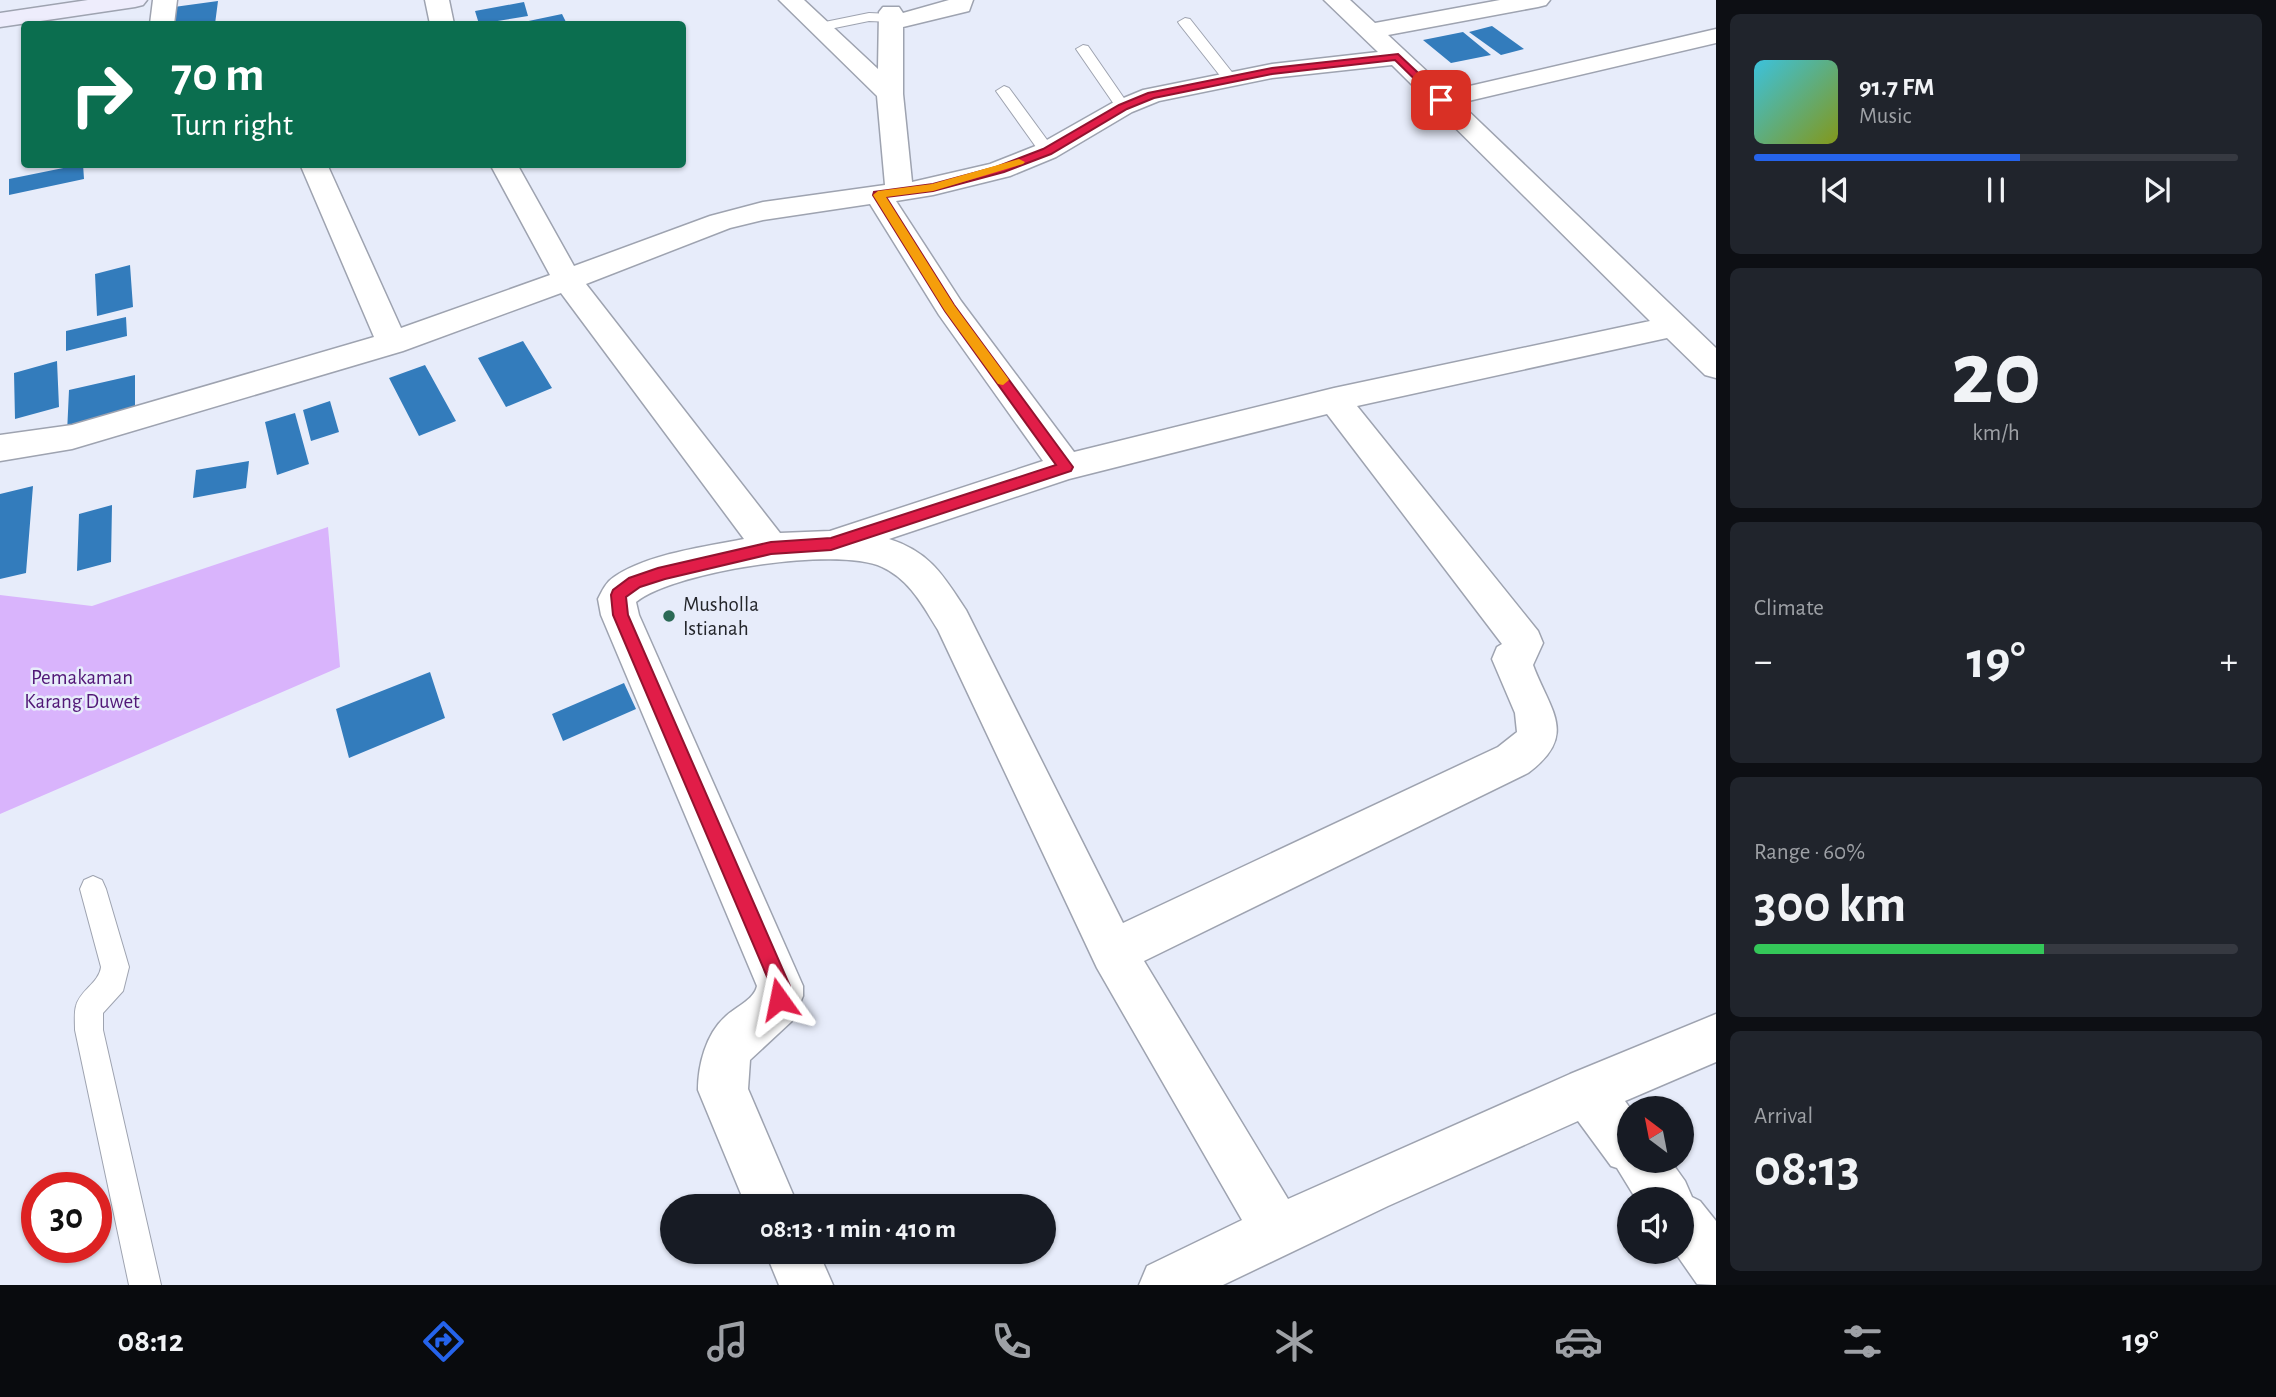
<!DOCTYPE html>
<html lang="en">
<head>
<meta charset="utf-8">
<style>
  body { margin:0; font-family:"Alegreya Sans",sans-serif; background:#20242c; color:#f1f3f6; height:100vh; display:flex; flex-direction:column; font-size:26px; white-space:nowrap }
  * { box-sizing:border-box; margin:0 }
  p { font-size:23px; color:#9ea1a6 }
  .icon { flex:none; width:38px; height:38px; fill:none; stroke:currentColor; stroke-width:2; stroke-linecap:round; stroke-linejoin:round }
  .map { position:relative; flex:1; overflow:hidden }
  .sheet { display:flex; flex-direction:column; gap:14px; padding:14px; background:#0d0f14; width:560px }
  .sheet>* { flex:none }
  .banner { position:absolute; left:21px; top:21px; width:665px; height:147px; border-radius:7px; box-shadow:0 2px 5px #0004; background:#0b6e4f; color:#fff; overflow:hidden }
  .needle { width:46px; rotate:328deg }
  .buttons { position:absolute; left:1617px; top:1096px; display:grid; gap:14px }
  .buttons a { display:grid; place-items:center; width:77px; height:77px; border-radius:50%; background:#171b24; box-shadow:0 2px 5px #0004; font-size:35px }
  .speed { position:absolute; left:21px; top:1172px; display:flex; gap:14px; font-size:35px; font-weight:700; text-align:center }
  .speed>* { display:grid; place-content:center; width:91px; height:91px; border-radius:50%; background:#171b24; box-shadow:0 2px 5px #0004; line-height:1 }
  .speed .limit { border:10px solid #d22; background:#fff; color:#111 }
  .pin { position:absolute; display:grid; place-items:center; width:60px; height:60px; color:#fff; margin:-30px; border-radius:14px; box-shadow:0 4px 10px #0006 }
  .me { position:absolute; width:77px; margin:-38px; rotate:348deg; stroke-linejoin:round; filter:drop-shadow(0 0 5px #0008) }
  .turn { display:flex; align-items:center; gap:24px; height:147px; padding:0 35px; font-size:32px }
  .turn .icon { width:91px; height:91px; stroke-width:2.5 }
  .turn b { display:block; font-size:49px; line-height:60px }
  .big { font-size:52px; font-weight:700; line-height:1.1 }
  .sheet .widget { flex:1; display:flex; flex-direction:column; justify-content:center; gap:10px; min-width:0; padding:0 24px; border-radius:10px; background:#20242c }
  .sheet .dial { align-items:center; gap:0 }
  .dial b { font-size:91px; line-height:1 }
  .song { display:flex; align-items:center; gap:21px }
  .cover { width:84px; height:84px; border-radius:10px; background:linear-gradient(135deg,hsl(190 70% 55%),hsl(70 70% 35%)) }
  .played { height:7px; border-radius:4px; background:linear-gradient(90deg,#2563eb 55%,#363941 55%) }
  .keys { display:flex; justify-content:space-around; direction:ltr }
  .heat { display:flex; justify-content:space-between; align-items:center; font-size:38px; direction:ltr }
  .charge { height:10px; border-radius:5px; background:linear-gradient(90deg,#34c759 60%,#363941 0) }
  .trip { position:absolute; left:660px; top:1194px; width:396px; height:70px; border-radius:35px; background:#171b24; box-shadow:0 2px 5px #0004; font-weight:700; line-height:70px; text-align:center }
  .dock { display:flex; height:112px; justify-content:space-around; align-items:center; background:#090b0e; color:#9ea1a6 }
  .dock .icon { width:49px; height:49px }
  .dock .active { color:#2563eb }
  .dock b { font-size:32px; color:#f1f3f6 }
  main { display:flex; flex:1; min-height:0 }
  .map>svg:first-child { display:block }
  .green { fill:#d9b4fc }
  .building { fill:#337cbc }
  .lines { fill:none; stroke-linecap:round; stroke-linejoin:round }
  .lane-casing { stroke:#9ea3b0; stroke-width:2 }
  .street-casing { stroke:#9ea3b0; stroke-width:3 }
  .secondary-casing { stroke:#9ea3b0; stroke-width:3 }
  .lane { fill:#fff; fill-rule:evenodd }
  .street { fill:#fff; fill-rule:evenodd }
  .secondary { fill:#eeedfc; fill-rule:evenodd }
  .route { fill:#e11d48; stroke:#92132f; stroke-width:2 }
  .slow { fill:#f59e0b }
  .poi-dot { fill:#2b6955; stroke:#e7ecfa; stroke-width:2.5 }
  .labels { text-anchor:middle; dominant-baseline:central; stroke-width:5; stroke-linejoin:round; paint-order:stroke }
  .poi-label { font-size:21px; fill:#24262b; stroke:#e7ecfa; text-anchor:start }
  .park-label { font-size:21px; fill:#511777; stroke:#e7ecfa }
</style>
</head>
<body>
<main>
<div class="map">
<svg width="1716" height="1285" viewBox="0 0 1716 1285">
  <rect width="100%" height="100%" fill="#e7ecfa"/>
  <!-- green -->
  <path class="green" d="M328 527 340 667 0 814V595L92 606Z"/>
  <!-- building -->
  <path class="building" d="M218 1 215 24H172L174 7Z
    M524 2 528 16 479 24 475 11Z
    M562 14 567 24H519V23Z
    M1492 26 1524 49 1501 55 1469 32Z
    M1463 32 1491 55 1451 63 1423 40Z
    M83 164 84 179 9 195V179Z
    M130 265 133 307 97 316 95 274Z
    M126 317 127 336 66 351V331Z
    M523 341 552 388 506 407 478 358Z
    M57 361 59 407 15 419 14 373Z
    M425 365 456 421 419 436 389 378Z
    M135 375V417L67 433 69 390Z
    M330 401 339 432 311 441 303 410Z
    M295 413 309 464 277 475 265 422Z
    M249 461 246 488 193 498 196 470Z
    M33 486 26 573 0 579V494Z
    M112 505 111 562 77 571 79 514Z
    M430 672 445 718 349 758 336 709Z
    M624 683 636 709 563 741 552 714Z"/>
  <g class="lines">
    <defs>
      <path id="lane" d="M869 13 891 14 898 18 891 22 869 21 820 31 813 27 815 24Z
        M1185 18 1190 19 1235 76 1237 79 1235 82H1225L1180 25 1178 22Z
        M1083 45 1088 46 1128 104 1131 107 1128 110H1118L1076 49Z
        M1004 86 1009 88 1053 148 1055 151 1053 154H1041L996 91Z
        M93 876 102 880 106 889 129 967 123 991 103 1013V1030L161 1285H129L75 1030C75 1022 74 1013 76 1006 80 990 99 983 101 967L80 889 84 880Z"/>
      <path id="street" d="M153 0H177L174 24H150Z
        M425 0H449L454 24H430Z
        M779 0H804L878 69 879 12 883 7H899L903 13 949 0H973L969 11 903 27V94L912 182 990 164 1038 145 1114 102 1143 90 1272 64 1378 52 1324 0H1350L1375 23 1500 0H1550L1546 5 1538 7 1388 35 1448 91 1716 29V43L1460 103 1716 348V378L1705 375 1667 338 1357 406 1538 631 1543 643 1533 665C1550 711 1579 735 1528 773L1144 961 1288 1199 1570 1074 1716 1014V1062L1625 1101 1630 1108 1629 1160H1670L1685 1181 1692 1197 1700 1201 1716 1221V1285L1697 1284 1674 1251H1682V1199H1636L1617 1168 1611 1166 1578 1121 1388 1206 1223 1285H1139L1147 1266 1242 1220 1097 968 938 630C923 606 910 580 882 567 838 546 674 571 636 602L639 615 803 986V996L792 1021 750 1060 748 1089 798 1206H746L698 1090C698 1065 706 1034 725 1017 735 1007 754 1000 757 986L601 615 598 599C602 591 606 582 614 577 647 554 704 547 744 539L561 293 403 351 72 449 0 461V435L72 425 374 337 300 164H327L401 328 550 275 490 164H517L574 266 710 216 763 202 885 185 877 96ZM1392 65 1650 321 1334 388 1074 452 961 301 896 201 933 195 1010 176 1056 157 1132 112 1159 101 1272 78ZM870 204 939 315 1043 461 830 531 780 533 586 284 730 228 763 220ZM1327 414 1502 644 1497 647 1492 659 1515 713 1517 732 1498 747 1123 923 966 610C943 575 930 552 889 539L1069 479Z
        M765 1251H818L833 1285H779Z"/>
      <path id="secondary" d="M88 0H147L143 5 135 7 0 27V13Z"/>
    </defs>
    <!-- lane casing -->
    <use href="#lane" class="lane-casing"/>
    <!-- street casing -->
    <use href="#street" class="street-casing"/>
    <!-- secondary casing -->
    <use href="#secondary" class="secondary-casing"/>
    <!-- lane -->
    <use href="#lane" class="lane"/>
    <!-- street -->
    <use href="#street" class="street"/>
    <!-- secondary -->
    <use href="#secondary" class="secondary"/>
  </g>
  <!-- route -->
  <path class="route" d="M1398 54 1445 98V102H1438L1395 60 1272 74 1154 98 1127 109 1051 154 1004 172 933 191 886 197 954 305 1073 467 1071 471 831 550 771 554 665 579 640 587 626 597 628 615 790 986 786 1006 779 1009 772 1006 770 999 771 986 613 615 611 595 613 590 629 578 658 568 771 542 831 538 1056 465 945 311 873 195 874 192 933 184 996 167 1043 149 1119 105 1148 93 1272 68Z"/>
  <!-- slow -->
  <path class="slow" d="M1019 159 1025 162 1023 164 933 191 886 197 954 305 1007 377 1009 380 1003 385 998 384 945 311 873 195 878 191 932 184Z"/>
  <!-- markers -->
  <circle class="poi-dot" cx="669" cy="616" r="7"/>
  <g class="labels">
    <!-- poi labels -->
    <g class="poi-label">
      <text x="683" y="604">Musholla<tspan x="683" dy="24">Istianah</tspan></text>
    </g>
    <!-- park labels -->
    <g class="park-label">
      <text x="82" y="677">Pemakaman<tspan x="82" dy="24">Karang Duwet</tspan></text>
    </g>
  </g>
</svg>
<div class="buttons">
<a><svg class="needle" viewBox="-14 -14 28 28"><path d="M0-13l5 13h-10z" fill="#e53935"/><path d="M0 13l5-13h-10z" fill="#9ea1a6"/></svg></a>
<a><svg class="icon" aria-label="sound" viewBox="0 0 24 24"><path d="M4 9h4l5-4v14l-5-4H4zM17 9q2 3 0 6"/></svg></a>
</div>
<div class="speed"><div class="limit">30</div></div>
<div class="pin" style="left:1441px;top:100px;background:#d93025"><svg class="icon" aria-label="arrive" viewBox="0 0 24 24"><path d="M6 21V4h12l-3 4 3 4H6"/></svg></div>
<svg class="me" style="left:779px;top:999px" viewBox="-20 -20 40 40"><path d="M0-17L14 15 0 8-14 15z" fill="#e11d48" stroke="#fff" stroke-width="4"/></svg>
<div class="trip">08:13 · 1 min · 410 m</div>
<div class="banner">
<div class="turn"><svg class="icon" aria-label="right" viewBox="0 0 24 24"><path d="M7 20v-9h11M14 6l5 5-5 5"/></svg><div><b>70 m</b>Turn right</div></div>
</div>
</div>
<section class="sheet">
<div class="widget">
<div class="song"><i class="cover"></i><div><b>91.7 FM</b><p>Music</p></div></div>
<div class="played"></div>
<div class="keys"><svg class="icon" aria-label="previous" viewBox="0 0 24 24"><path d="M18 5L8 12l10 7zM5 5v14"/></svg><svg class="icon" aria-label="pause" viewBox="0 0 24 24"><path d="M8 5v14M16 5v14"/></svg><svg class="icon" aria-label="next" viewBox="0 0 24 24"><path d="M6 5l10 7-10 7zM19 5v14"/></svg></div>
</div>
<div class="widget dial"><b>20</b><p>km/h</p></div>
<div class="widget"><p>Climate</p>
<div class="heat"><a>−</a><b class="big">19°</b><a>+</a></div>
</div>
<div class="widget"><p>Range · 60%</p><b class="big">300 km</b><div class="charge"></div></div>
<div class="widget"><p>Arrival</p><b class="big">08:13</b></div>
</section>
</main>
<nav class="dock">
<b>08:12</b>
<svg class="icon active" aria-label="directions" viewBox="0 0 24 24"><path d="M12 3l9 9-9 9-9-9zM9 14v-3h6M13 9l2 2-2 2"/></svg>
<svg class="icon" aria-label="music" viewBox="0 0 24 24"><path d="M9 18V5l10-2v13"/><circle cx="6" cy="18" r="3"/><circle cx="16" cy="16" r="3"/></svg>
<svg class="icon" aria-label="phone" viewBox="0 0 24 24"><path d="M5 4h4l2 5-3 2q2 4 5 5l2-3 5 2v4C11 20 4 13 5 4z"/></svg>
<svg class="icon" aria-label="climate" viewBox="0 0 24 24"><path d="M12 3v18M4 7l16 10M4 17L20 7"/></svg>
<svg class="icon" aria-label="car" viewBox="0 0 24 24"><path d="M5 17H2v-5l4-1 3-4h7l3 4 3 1v5h-3M9 17h6M6 11h13"/><circle cx="7" cy="17" r="2"/><circle cx="17" cy="17" r="2"/></svg>
<svg class="icon" aria-label="filters" viewBox="0 0 24 24"><path d="M4 7h16M4 17h16"/><circle cx="9" cy="7" r="2"/><circle cx="15" cy="17" r="2"/></svg>
<b>19°</b>
</nav>
</body>
</html>
